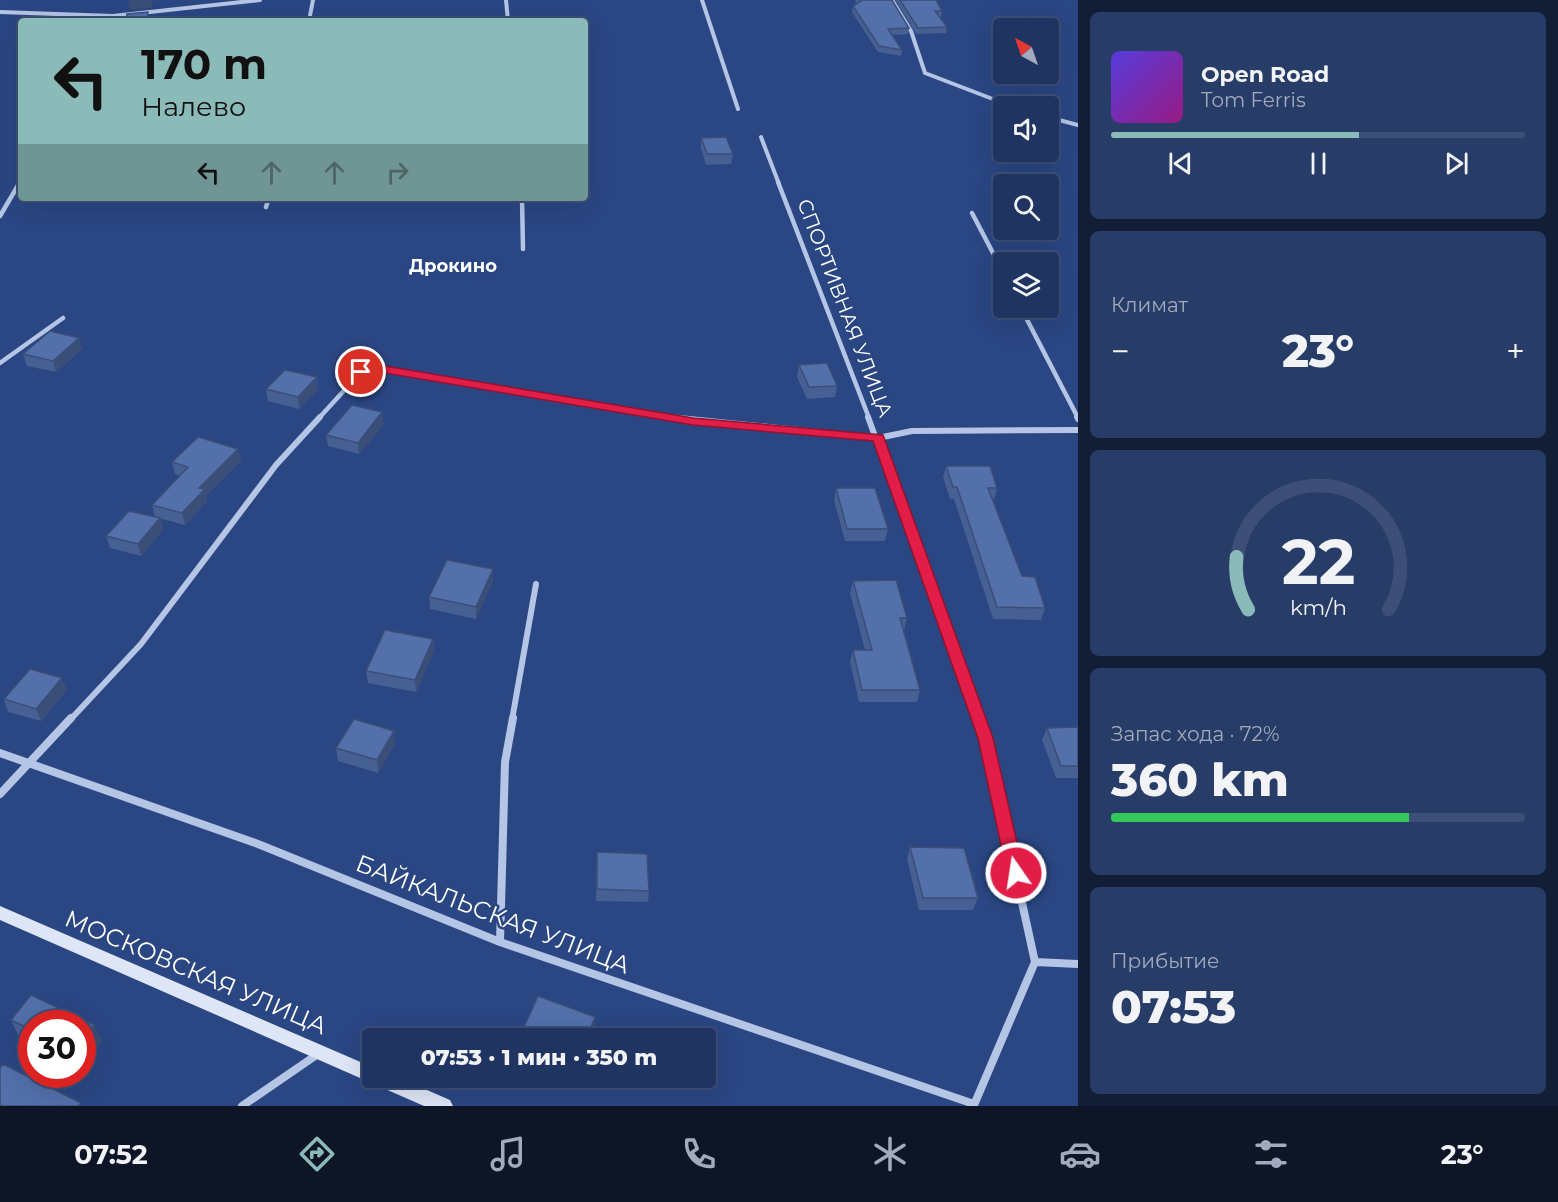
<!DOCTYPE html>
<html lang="ru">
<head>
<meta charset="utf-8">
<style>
  body { margin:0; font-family:Montserrat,sans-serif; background:#283c68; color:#f1f3f6; height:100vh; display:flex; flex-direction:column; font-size:22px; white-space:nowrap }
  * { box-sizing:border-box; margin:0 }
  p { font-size:20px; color:#a2aabe }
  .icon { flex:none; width:33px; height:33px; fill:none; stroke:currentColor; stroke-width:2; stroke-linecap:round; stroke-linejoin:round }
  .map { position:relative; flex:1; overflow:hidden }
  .sheet { display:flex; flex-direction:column; gap:12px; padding:12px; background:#121d36; width:480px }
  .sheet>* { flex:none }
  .hud { position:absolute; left:18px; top:18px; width:570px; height:183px; border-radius:6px; box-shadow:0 6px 24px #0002,0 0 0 2px #3d4f77; background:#8bbbb9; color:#111; overflow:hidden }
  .needle { width:39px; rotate:320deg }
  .controls { position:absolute; left:993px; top:18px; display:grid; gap:12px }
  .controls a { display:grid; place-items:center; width:66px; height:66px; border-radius:6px; background:#203462; box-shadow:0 6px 24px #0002,0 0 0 2px #3d4f77; font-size:30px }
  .speed { position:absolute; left:18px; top:1010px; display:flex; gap:12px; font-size:30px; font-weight:700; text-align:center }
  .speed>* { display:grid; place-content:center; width:78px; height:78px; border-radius:50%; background:#203462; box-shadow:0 6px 24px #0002,0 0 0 2px #3d4f77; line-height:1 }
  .speed .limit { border:9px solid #d22; background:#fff; color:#111 }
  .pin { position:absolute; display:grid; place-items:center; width:51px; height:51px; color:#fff; margin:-26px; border:3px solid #fff; border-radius:50%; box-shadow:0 2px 6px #0007 }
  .me { position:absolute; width:66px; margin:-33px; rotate:347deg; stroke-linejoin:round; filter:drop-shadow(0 0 4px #0008) }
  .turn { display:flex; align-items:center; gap:21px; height:126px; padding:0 24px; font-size:27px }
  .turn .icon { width:78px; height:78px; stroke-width:2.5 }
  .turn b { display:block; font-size:42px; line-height:51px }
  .lanes { display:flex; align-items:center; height:57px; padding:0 24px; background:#0003; justify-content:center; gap:30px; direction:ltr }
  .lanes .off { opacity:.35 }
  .big { font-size:45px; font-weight:800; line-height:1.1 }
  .sheet .card { flex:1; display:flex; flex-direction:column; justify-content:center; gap:9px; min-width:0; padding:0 21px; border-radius:9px; background:#283c68 }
  .sheet .dial { align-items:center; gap:0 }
  .dial svg { height:156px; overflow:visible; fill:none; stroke:#3d4f77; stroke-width:7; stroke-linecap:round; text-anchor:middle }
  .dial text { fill:#f1f3f6; stroke:none }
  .song { display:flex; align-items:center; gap:18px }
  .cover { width:72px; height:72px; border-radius:9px; background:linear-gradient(135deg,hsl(250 70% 55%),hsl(310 70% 35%)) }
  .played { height:6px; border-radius:3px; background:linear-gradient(90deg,#8bbbb9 60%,#3d4f77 60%) }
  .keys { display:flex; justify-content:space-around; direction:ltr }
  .heat { display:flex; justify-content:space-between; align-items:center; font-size:33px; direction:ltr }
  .charge { height:9px; border-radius:4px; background:linear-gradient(90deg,#34c759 72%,#3d4f77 0) }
  .trip { position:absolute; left:362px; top:1028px; width:354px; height:60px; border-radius:6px; background:#203462; box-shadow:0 6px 24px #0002,0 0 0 2px #3d4f77; font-weight:800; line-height:60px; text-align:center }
  .dock { display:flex; height:96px; justify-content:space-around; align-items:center; background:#0d1527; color:#a2aabe }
  .dock .icon { width:42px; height:42px }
  .dock .selected { color:#8bbbb9 }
  .dock b { font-size:27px; color:#f1f3f6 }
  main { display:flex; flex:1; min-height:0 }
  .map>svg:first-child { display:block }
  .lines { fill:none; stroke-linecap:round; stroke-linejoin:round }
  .street-far3 { stroke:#b4c5e6; stroke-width:4 }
  .street-far2 { stroke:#b4c5e6; stroke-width:4.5 }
  .street-far1 { stroke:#b4c5e6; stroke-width:6 }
  .street { stroke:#b4c5e6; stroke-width:8 }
  .secondary { fill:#dee5f6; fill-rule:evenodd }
  .wall { fill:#476093 }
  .shaded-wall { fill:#3a4e78 }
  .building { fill:#5370ab; stroke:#3a4e78; stroke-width:1.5 }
  .route { fill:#e11d48; stroke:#92132f; stroke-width:1.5 }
  .labels { text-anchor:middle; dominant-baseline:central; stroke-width:5; stroke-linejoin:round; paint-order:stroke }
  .far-quarter-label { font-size:18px; font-weight:bold; fill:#fff; stroke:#2a4683 }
  .street-label { font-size:20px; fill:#fff; stroke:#2a4683 }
  .near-street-label { font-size:24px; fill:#fff; stroke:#2a4683 }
</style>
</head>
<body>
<main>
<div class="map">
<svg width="1078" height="1106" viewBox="0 0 1078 1106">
  <rect width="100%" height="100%" fill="#2a4683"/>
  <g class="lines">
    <!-- street-far3 -->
    <path class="street-far3" d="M506 0 508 21
      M702 0 738 109
      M892 0 911 31 925 73 1011 106
      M0 12 113 16 260 0
      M309 21 313 0
      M1048 117 1078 125
      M761 137 779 184
      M19 184 21 180"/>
    <!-- street-far2 -->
    <path class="street-far2" d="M778 182 869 418
      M522 198 523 249
      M266 207 269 198
      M972 213 1004 274
      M0 216 20 182
      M1021 308 1078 418
      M0 363 63 318
      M319 418 361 372 385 370 678 418"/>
    <!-- street-far1 -->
    <path class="street-far1" d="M669 417 878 438 912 431 1078 430
      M868 417 979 720
      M1077 417 1078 419
      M70 720 141 644 276 465 320 417
      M512 720 536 584"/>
    <!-- street -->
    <path class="street" d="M0 753 258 844 500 942 974 1104
      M0 794 71 718
      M500 942 505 762 513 718
      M1035 962 1078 964
      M974 1105 1035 962 986 738 979 718
      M242 1106 318 1054"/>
    <!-- secondary -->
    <path class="secondary" d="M0 906 372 1067V1077H397L450 1100 453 1106H424L0 920Z"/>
  </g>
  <!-- wall -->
  <path class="wall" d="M855 0H892L909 28 908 34 892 35 902 50 901 56 878 52 852 12 853 6 857 4Z
    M895 0H936L942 11 941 17H939L947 27 946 33 916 34Z
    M701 138 733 154 731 164 706 165 701 148Z
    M79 338 82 349 56 372 27 366 23 354Z
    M799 365 837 386 835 397 807 399 797 377Z
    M317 377 318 389 299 409 268 401 266 389Z
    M384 424 359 454 328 446 326 435Z
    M238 449 241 460 206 495 207 501 185 525 155 517 152 505 180 476 175 474 172 462Z
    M946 466 997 488 994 500H993L1022 576 1045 608 1041 620 993 619 954 499H950L943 477Z
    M836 488 888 529 885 541H845L834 500Z
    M160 518 163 530 141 556 110 548 106 536Z
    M493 569V581L476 619 430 609 429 597Z
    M853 581 907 618 904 630 920 690 917 702H859L850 662 853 650H865L850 593Z
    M433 639 434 651 416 692 368 683 366 671Z
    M67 690 41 721 8 712 4 699Z
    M1078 727V778H1056L1042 740 1047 728Z
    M395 743 378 773 338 761 336 748Z
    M910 847 978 898 973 910H919L907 859Z
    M597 852 649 891 648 902 596 901Z
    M31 995 94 1025 102 1042 82 1068V1023H32V1043L19 1037 11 1020Z
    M560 1077H577L574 1083Z"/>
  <!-- shaded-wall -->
  <path class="shaded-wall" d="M138 0H153L151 8 130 10 128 1Z
    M79 338 82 349 56 372 53 361Z
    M317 377 318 389 299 409 298 397Z
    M382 412 384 424 359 454 358 443Z
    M238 449 241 460 206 495 207 501 185 525 182 513 199 488Z
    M160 518 163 530 141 556 138 544Z
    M493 569V581L476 619V607Z
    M433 639 434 651 416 692 415 680Z
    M62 678 67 690 41 721 36 709Z
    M394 731 395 743 378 773 377 760Z
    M595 1017 594 1034 593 1038H587Z
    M94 1025 102 1042 82 1068V1041Z"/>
  <!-- building -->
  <path class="building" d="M860 0H892L909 28 888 29 902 50 879 46 853 6 861 1Z
    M900 0H936L942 11H935L947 27 918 28Z
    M148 12 147 21H126L127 14Z
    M726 137 733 154H707L701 138Z
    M50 331 79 338 53 361 23 354Z
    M827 363 837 386 809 387 799 365Z
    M285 370 317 377 298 397 266 389Z
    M352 405 382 412 358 443 326 435Z
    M198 437 238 449 199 488 205 489 182 513 152 505 188 467 172 462Z
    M946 466H990L997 488H988L1022 576 1035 577 1045 608 997 607 957 487H953Z
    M836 488H875L888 529H847Z
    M129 511 160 518 138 544 106 536Z
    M447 560 493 569 476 607 429 597Z
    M896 580 907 618H900L920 690H862L853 650H872L853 581Z
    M385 630 433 639 415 680 366 671Z
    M30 669 62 678 36 709 4 699Z
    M354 719 394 731 377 760 336 748Z
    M1078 727V766H1061L1047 728Z
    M910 847 964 848 978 898H923Z
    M597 852 647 854 649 891 597 889Z
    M31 995 94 1025 82 1041V1023H32V1030L11 1020Z
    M538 996 595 1017 587 1038H519Z
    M3 1064 81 1103 78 1106H0V1068Z"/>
  <!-- route -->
  <path class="route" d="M385 366 693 418 883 435 993 738 1024 873 1022 878 1016 880 1009 878 1007 873 978 738 873 441 693 425 385 373 361 376 355 372 361 369Z"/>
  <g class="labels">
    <!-- far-quarter labels -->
    <g class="far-quarter-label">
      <text x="453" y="266">Дрокино</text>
    </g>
    <!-- street labels -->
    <g class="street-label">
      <text transform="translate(845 308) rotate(69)">СПОРТИВНАЯ УЛИЦА</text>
    </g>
    <!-- near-street labels -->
    <g class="near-street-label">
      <text transform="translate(493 914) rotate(21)">БАЙКАЛЬСКАЯ УЛИЦА</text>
      <text transform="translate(196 972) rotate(23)">МОСКОВСКАЯ УЛИЦА</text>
    </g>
  </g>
</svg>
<div class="controls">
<a><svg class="needle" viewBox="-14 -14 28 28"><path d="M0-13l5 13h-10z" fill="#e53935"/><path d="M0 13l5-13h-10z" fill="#a2aabe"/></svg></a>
<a><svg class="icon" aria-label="sound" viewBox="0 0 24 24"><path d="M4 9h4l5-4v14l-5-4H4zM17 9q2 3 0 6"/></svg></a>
<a><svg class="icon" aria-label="search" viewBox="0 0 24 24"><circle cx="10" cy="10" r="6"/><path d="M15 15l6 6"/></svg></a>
<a><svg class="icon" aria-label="layers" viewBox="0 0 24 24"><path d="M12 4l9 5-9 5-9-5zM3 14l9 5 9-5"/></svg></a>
</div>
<div class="speed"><div class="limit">30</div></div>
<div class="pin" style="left:361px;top:372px;background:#d93025"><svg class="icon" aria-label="arrive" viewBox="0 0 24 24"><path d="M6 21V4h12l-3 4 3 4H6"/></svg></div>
<svg class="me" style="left:1016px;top:873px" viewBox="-20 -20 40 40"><circle r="17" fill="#e11d48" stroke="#fff" stroke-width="3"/><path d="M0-11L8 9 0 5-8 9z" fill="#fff"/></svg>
<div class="trip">07:53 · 1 мин · 350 m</div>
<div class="hud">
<div class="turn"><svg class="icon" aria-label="left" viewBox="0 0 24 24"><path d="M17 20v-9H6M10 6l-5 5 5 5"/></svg><div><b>170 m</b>Налево</div></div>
<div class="lanes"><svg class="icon" aria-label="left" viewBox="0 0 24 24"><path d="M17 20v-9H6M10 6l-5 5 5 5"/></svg><svg class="icon off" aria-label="ahead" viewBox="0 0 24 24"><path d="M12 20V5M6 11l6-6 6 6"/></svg><svg class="icon off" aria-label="ahead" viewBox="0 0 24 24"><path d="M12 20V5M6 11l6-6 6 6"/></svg><svg class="icon off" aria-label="right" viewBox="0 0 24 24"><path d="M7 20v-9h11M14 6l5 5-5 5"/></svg></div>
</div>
</div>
<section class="sheet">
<div class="card">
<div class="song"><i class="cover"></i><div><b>Open Road</b><p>Tom Ferris</p></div></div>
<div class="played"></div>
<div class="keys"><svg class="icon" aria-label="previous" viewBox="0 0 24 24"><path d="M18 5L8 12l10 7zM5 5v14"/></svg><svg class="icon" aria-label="pause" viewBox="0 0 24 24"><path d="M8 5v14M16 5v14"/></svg><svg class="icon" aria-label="next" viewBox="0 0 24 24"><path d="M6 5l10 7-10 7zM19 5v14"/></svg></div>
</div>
<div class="card"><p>Климат</p>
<div class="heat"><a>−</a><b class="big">23°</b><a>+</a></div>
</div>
<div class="card dial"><svg viewBox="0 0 100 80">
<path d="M14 69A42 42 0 1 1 86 69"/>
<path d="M14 69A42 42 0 0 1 8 42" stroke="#8bbbb9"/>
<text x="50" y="56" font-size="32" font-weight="700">22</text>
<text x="50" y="72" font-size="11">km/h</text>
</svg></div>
<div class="card"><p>Запас хода · 72%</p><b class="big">360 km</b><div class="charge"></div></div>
<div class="card"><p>Прибытие</p><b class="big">07:53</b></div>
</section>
</main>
<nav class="dock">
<b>07:52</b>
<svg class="icon selected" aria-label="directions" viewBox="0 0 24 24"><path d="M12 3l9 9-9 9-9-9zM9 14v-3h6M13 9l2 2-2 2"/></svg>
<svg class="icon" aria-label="music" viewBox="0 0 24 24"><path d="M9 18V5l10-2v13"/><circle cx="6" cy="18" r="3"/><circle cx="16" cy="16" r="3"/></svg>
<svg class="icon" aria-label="phone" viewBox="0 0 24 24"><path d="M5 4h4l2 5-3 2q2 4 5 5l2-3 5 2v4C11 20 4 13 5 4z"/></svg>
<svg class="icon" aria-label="climate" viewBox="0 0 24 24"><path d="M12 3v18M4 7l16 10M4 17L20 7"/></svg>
<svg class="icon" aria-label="car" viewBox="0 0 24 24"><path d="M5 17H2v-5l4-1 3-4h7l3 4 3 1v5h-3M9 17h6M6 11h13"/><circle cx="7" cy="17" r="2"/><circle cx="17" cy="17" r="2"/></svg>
<svg class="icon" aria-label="filters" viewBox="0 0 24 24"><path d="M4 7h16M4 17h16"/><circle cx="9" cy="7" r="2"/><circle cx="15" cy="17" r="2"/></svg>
<b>23°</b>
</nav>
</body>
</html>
